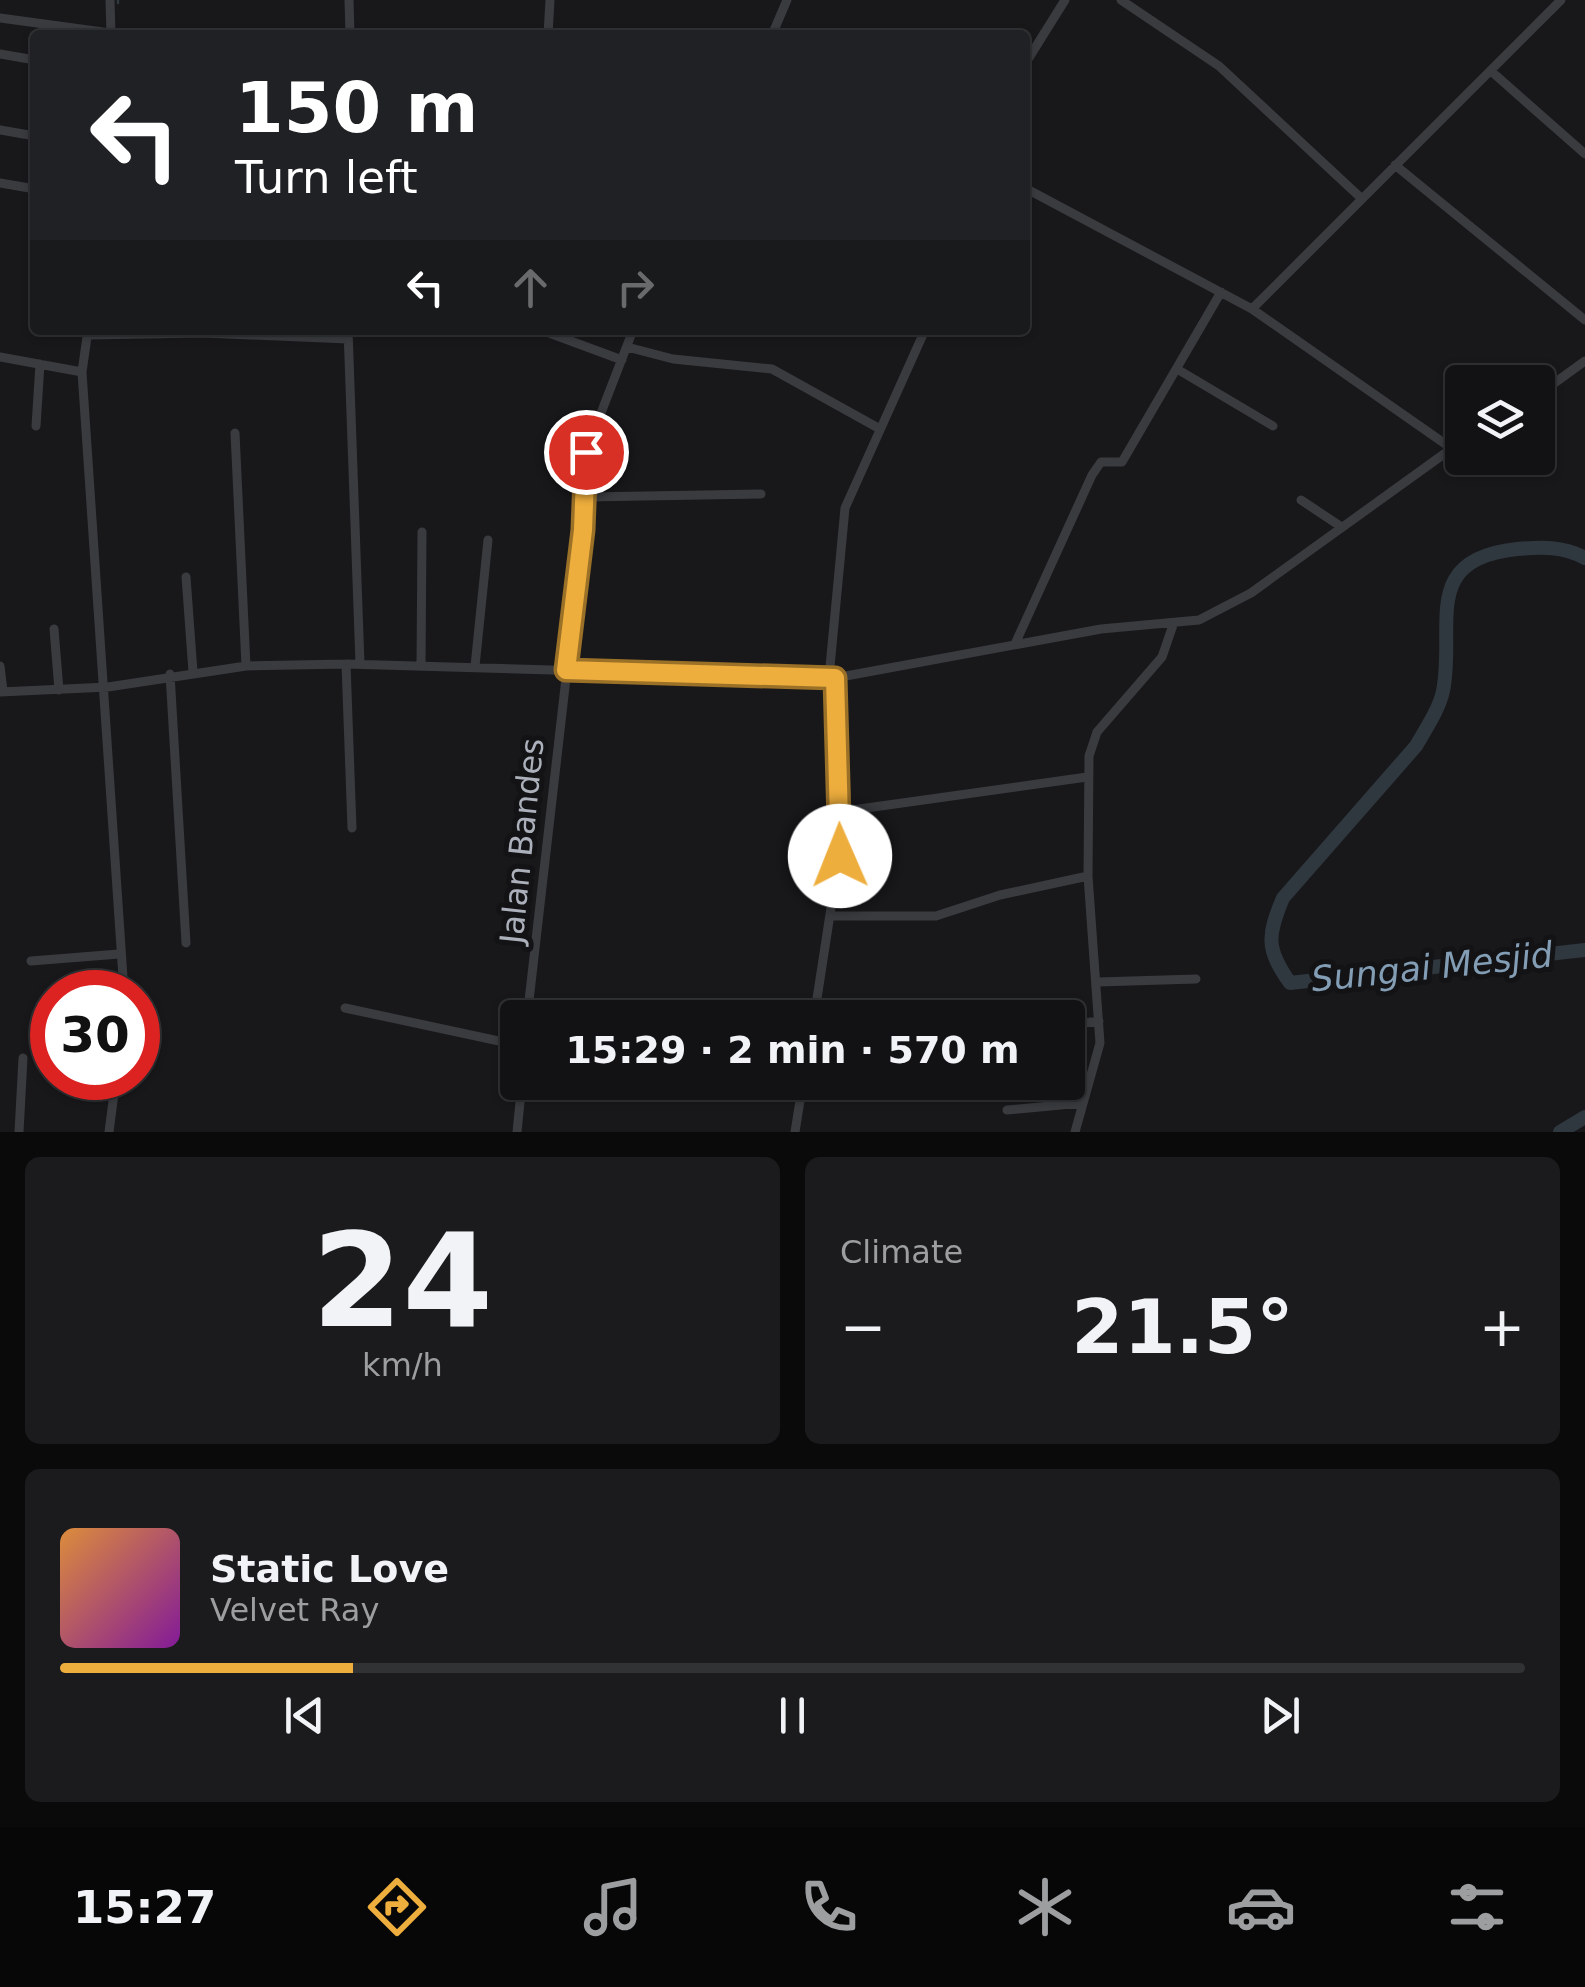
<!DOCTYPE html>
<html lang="en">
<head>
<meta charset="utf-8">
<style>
  body { margin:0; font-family:"DejaVu Sans",sans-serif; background:#1b1b1d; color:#f1f3f6; height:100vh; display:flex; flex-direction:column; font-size:38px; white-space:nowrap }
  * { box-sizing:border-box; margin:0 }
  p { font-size:32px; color:#9c9ea0 }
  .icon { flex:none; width:55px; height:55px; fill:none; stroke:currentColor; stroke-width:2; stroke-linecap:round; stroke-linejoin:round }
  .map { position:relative; height:1132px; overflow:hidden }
  .drawer { display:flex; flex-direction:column; gap:25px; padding:25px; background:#0a0a0b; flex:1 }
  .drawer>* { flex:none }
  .top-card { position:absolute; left:30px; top:30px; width:1000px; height:305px; border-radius:10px; box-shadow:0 2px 8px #0004,0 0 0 2px #313234; background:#202124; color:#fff; overflow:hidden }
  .controls { position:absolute; left:1445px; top:365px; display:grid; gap:20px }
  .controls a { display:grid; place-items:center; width:110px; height:110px; border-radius:10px; background:#121214; box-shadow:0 2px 8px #0004,0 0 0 2px #313234; font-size:50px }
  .speed { position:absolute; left:30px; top:970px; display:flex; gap:20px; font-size:50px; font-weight:700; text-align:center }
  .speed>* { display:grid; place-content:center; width:130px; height:130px; border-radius:50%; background:#121214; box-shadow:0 2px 8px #0004,0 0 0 2px #313234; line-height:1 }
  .speed .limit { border:15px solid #d22; background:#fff; color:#111 }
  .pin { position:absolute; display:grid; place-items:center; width:85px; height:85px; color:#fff; margin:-42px; border:5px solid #fff; border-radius:50%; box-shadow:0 2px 10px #0007 }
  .me { position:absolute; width:110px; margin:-55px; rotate:359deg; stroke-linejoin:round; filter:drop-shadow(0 0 8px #0008) }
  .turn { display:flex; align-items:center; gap:35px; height:210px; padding:0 40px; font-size:45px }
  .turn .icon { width:130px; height:130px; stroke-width:2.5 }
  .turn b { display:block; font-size:70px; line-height:85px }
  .lanes { display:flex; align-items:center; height:95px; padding:0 40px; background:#0003; justify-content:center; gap:50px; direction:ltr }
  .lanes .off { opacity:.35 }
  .big { font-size:75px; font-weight:800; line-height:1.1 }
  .drawer .tile { flex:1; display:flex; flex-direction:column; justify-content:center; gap:15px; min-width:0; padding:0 35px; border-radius:15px; background:#1b1b1d }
  .drawer .dial { align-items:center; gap:0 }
  .dial b { font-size:130px; line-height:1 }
  .song { display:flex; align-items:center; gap:30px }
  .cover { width:120px; height:120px; border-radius:15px; background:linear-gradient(135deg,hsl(30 70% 55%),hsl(290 70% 35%)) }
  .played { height:10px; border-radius:5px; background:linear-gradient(90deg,#eeae3d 20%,#313234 20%) }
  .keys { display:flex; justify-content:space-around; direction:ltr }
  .heat { display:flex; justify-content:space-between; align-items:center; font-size:55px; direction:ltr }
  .drawer .tiles { flex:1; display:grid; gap:25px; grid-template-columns:1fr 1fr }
  .tile:last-child { grid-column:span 2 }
  .trip { position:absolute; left:500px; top:1000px; width:585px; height:100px; border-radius:10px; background:#121214; box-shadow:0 2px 8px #0004,0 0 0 2px #313234; font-weight:800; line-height:100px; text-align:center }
  .tab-bar { display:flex; height:160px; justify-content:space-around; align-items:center; background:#070708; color:#9c9ea0 }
  .tab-bar .icon { width:70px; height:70px }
  .tab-bar .active { color:#eeae3d }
  .tab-bar b { font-size:45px; color:#f1f3f6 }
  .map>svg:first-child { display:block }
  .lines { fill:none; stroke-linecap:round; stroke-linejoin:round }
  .stream { stroke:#2f383f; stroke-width:2.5 }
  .river { stroke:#2f383f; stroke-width:14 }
  .minor { stroke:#3a3b3f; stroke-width:9 }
  .route-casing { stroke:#9b7128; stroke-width:25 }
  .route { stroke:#eeae3d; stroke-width:18 }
  .labels { text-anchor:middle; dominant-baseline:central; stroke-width:10; stroke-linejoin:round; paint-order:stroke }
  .street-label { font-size:32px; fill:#abb0ba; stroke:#131316 }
  .water-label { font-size:35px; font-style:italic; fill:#839eb4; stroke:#131316 }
</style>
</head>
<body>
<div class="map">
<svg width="1585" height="1132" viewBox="0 0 1585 1132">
  <rect width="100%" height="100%" fill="#18181b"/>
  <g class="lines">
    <!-- stream -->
    <path class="stream" d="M118 0V3"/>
    <!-- river -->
    <path class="river" d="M1585 558C1563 546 1542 547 1517 549 1419 559 1456 626 1443 691 1439 710 1425 730 1416 746L1283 898C1267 936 1266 949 1290 983L1585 950
      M1560 1132 1585 1117"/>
    <!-- minor -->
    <path class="minor" d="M110 0 111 35
      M349 0 350 35
      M1121 0 1219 66 1361 198
      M0 18 110 33
      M548 35 550 0
      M772 35 787 0
      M0 54 35 60
      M1025 64 1065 0
      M1491 71 1585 154
      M0 130 35 136
      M1395 165 1585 320
      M0 183 35 189
      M1025 188 1252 309 1451 448
      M1252 309 1561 0
      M88 330 82 372 124 992
      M348 330 360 664
      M541 330 622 360
      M87 335 203 333 348 339
      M627 347 673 359 772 369 880 429
      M0 357 82 372
      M1177 369 1273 426
      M1538 395 1585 361
      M36 426 40 364
      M235 433 246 666
      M586 497 761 494
      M1301 500 1340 526
      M186 577 193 672
      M54 629 59 690
      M1015 644 1092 475 1101 462H1122L1221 292
      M346 664 352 828
      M421 665 422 532
      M0 666 3 691
      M475 666 488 540
      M170 674 186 943
      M829 677 845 508 925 330
      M0 692 108 687 246 666 346 664 835 678 1101 629 1199 620 1251 593 1462 441
      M838 812 1087 777
      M831 916H936L1000 895 1088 876
      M31 961 119 954
      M1098 982 1196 979
      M345 1008 518 1045
      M527 1018 583 530 586 452 633 330
      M814 1018 839 856 835 678
      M1068 1025 1099 1021
      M521 1095 596 1082
      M1007 1110 1082 1103
      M19 1132 23 1058
      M109 1132 116 1078
      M517 1132 522 1082
      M795 1132 803 1082
      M1075 1132 1100 1043 1088 876 1089 756 1097 732 1162 657 1173 625"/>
  </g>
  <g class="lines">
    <defs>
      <path id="route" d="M586 452 583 530 566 670 835 678 840 856"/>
    </defs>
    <!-- route casing -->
    <use href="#route" class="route-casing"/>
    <!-- route -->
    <use href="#route" class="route"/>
  </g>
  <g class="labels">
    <!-- street labels -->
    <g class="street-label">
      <text transform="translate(522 841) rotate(-84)">Jalan Bandes</text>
    </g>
    <!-- water labels -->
    <g class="water-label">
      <text transform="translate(1432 967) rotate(-6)">Sungai Mesjid</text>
    </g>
  </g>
</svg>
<div class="controls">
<a><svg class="icon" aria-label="layers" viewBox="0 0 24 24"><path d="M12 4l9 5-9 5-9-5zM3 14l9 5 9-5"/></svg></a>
</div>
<div class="speed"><div class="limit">30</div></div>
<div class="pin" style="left:586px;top:452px;background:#d93025"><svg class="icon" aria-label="arrive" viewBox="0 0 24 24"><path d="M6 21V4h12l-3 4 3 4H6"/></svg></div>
<svg class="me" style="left:840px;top:856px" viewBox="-20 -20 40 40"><circle r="19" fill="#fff"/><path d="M0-13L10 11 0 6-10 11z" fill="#eeae3d"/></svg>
<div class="trip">15:29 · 2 min · 570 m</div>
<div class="top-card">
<div class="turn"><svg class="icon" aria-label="left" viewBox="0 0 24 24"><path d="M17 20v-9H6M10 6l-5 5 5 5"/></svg><div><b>150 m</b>Turn left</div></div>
<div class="lanes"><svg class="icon" aria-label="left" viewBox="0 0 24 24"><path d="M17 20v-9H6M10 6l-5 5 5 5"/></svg><svg class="icon off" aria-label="ahead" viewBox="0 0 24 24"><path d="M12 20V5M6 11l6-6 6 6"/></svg><svg class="icon off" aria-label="right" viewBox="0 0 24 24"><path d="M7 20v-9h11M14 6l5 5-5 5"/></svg></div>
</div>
</div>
<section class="drawer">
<div class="tiles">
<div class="tile dial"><b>24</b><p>km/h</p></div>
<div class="tile"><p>Climate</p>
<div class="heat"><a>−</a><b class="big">21.5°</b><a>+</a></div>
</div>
<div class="tile">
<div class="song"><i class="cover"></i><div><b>Static Love</b><p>Velvet Ray</p></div></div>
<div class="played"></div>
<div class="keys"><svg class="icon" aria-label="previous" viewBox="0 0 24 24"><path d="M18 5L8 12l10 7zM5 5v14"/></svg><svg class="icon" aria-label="pause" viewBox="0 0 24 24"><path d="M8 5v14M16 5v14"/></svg><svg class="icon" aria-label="next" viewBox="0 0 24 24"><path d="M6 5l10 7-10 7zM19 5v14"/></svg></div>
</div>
</div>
</section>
<nav class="tab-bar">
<b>15:27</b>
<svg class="icon active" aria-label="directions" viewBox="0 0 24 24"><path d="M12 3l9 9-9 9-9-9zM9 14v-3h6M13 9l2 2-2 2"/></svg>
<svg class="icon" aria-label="music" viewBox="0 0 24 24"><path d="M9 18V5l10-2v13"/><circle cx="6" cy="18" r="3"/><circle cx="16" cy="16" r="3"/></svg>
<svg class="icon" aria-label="phone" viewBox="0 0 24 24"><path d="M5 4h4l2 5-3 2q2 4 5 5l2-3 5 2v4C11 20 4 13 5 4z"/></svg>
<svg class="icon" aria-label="climate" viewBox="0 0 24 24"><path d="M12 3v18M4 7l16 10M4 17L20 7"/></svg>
<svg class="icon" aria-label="car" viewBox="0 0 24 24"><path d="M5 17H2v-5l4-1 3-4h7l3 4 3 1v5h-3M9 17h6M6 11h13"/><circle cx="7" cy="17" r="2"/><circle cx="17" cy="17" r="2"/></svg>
<svg class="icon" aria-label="filters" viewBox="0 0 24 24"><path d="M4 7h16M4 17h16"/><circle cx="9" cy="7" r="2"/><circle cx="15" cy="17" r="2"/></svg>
</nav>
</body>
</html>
